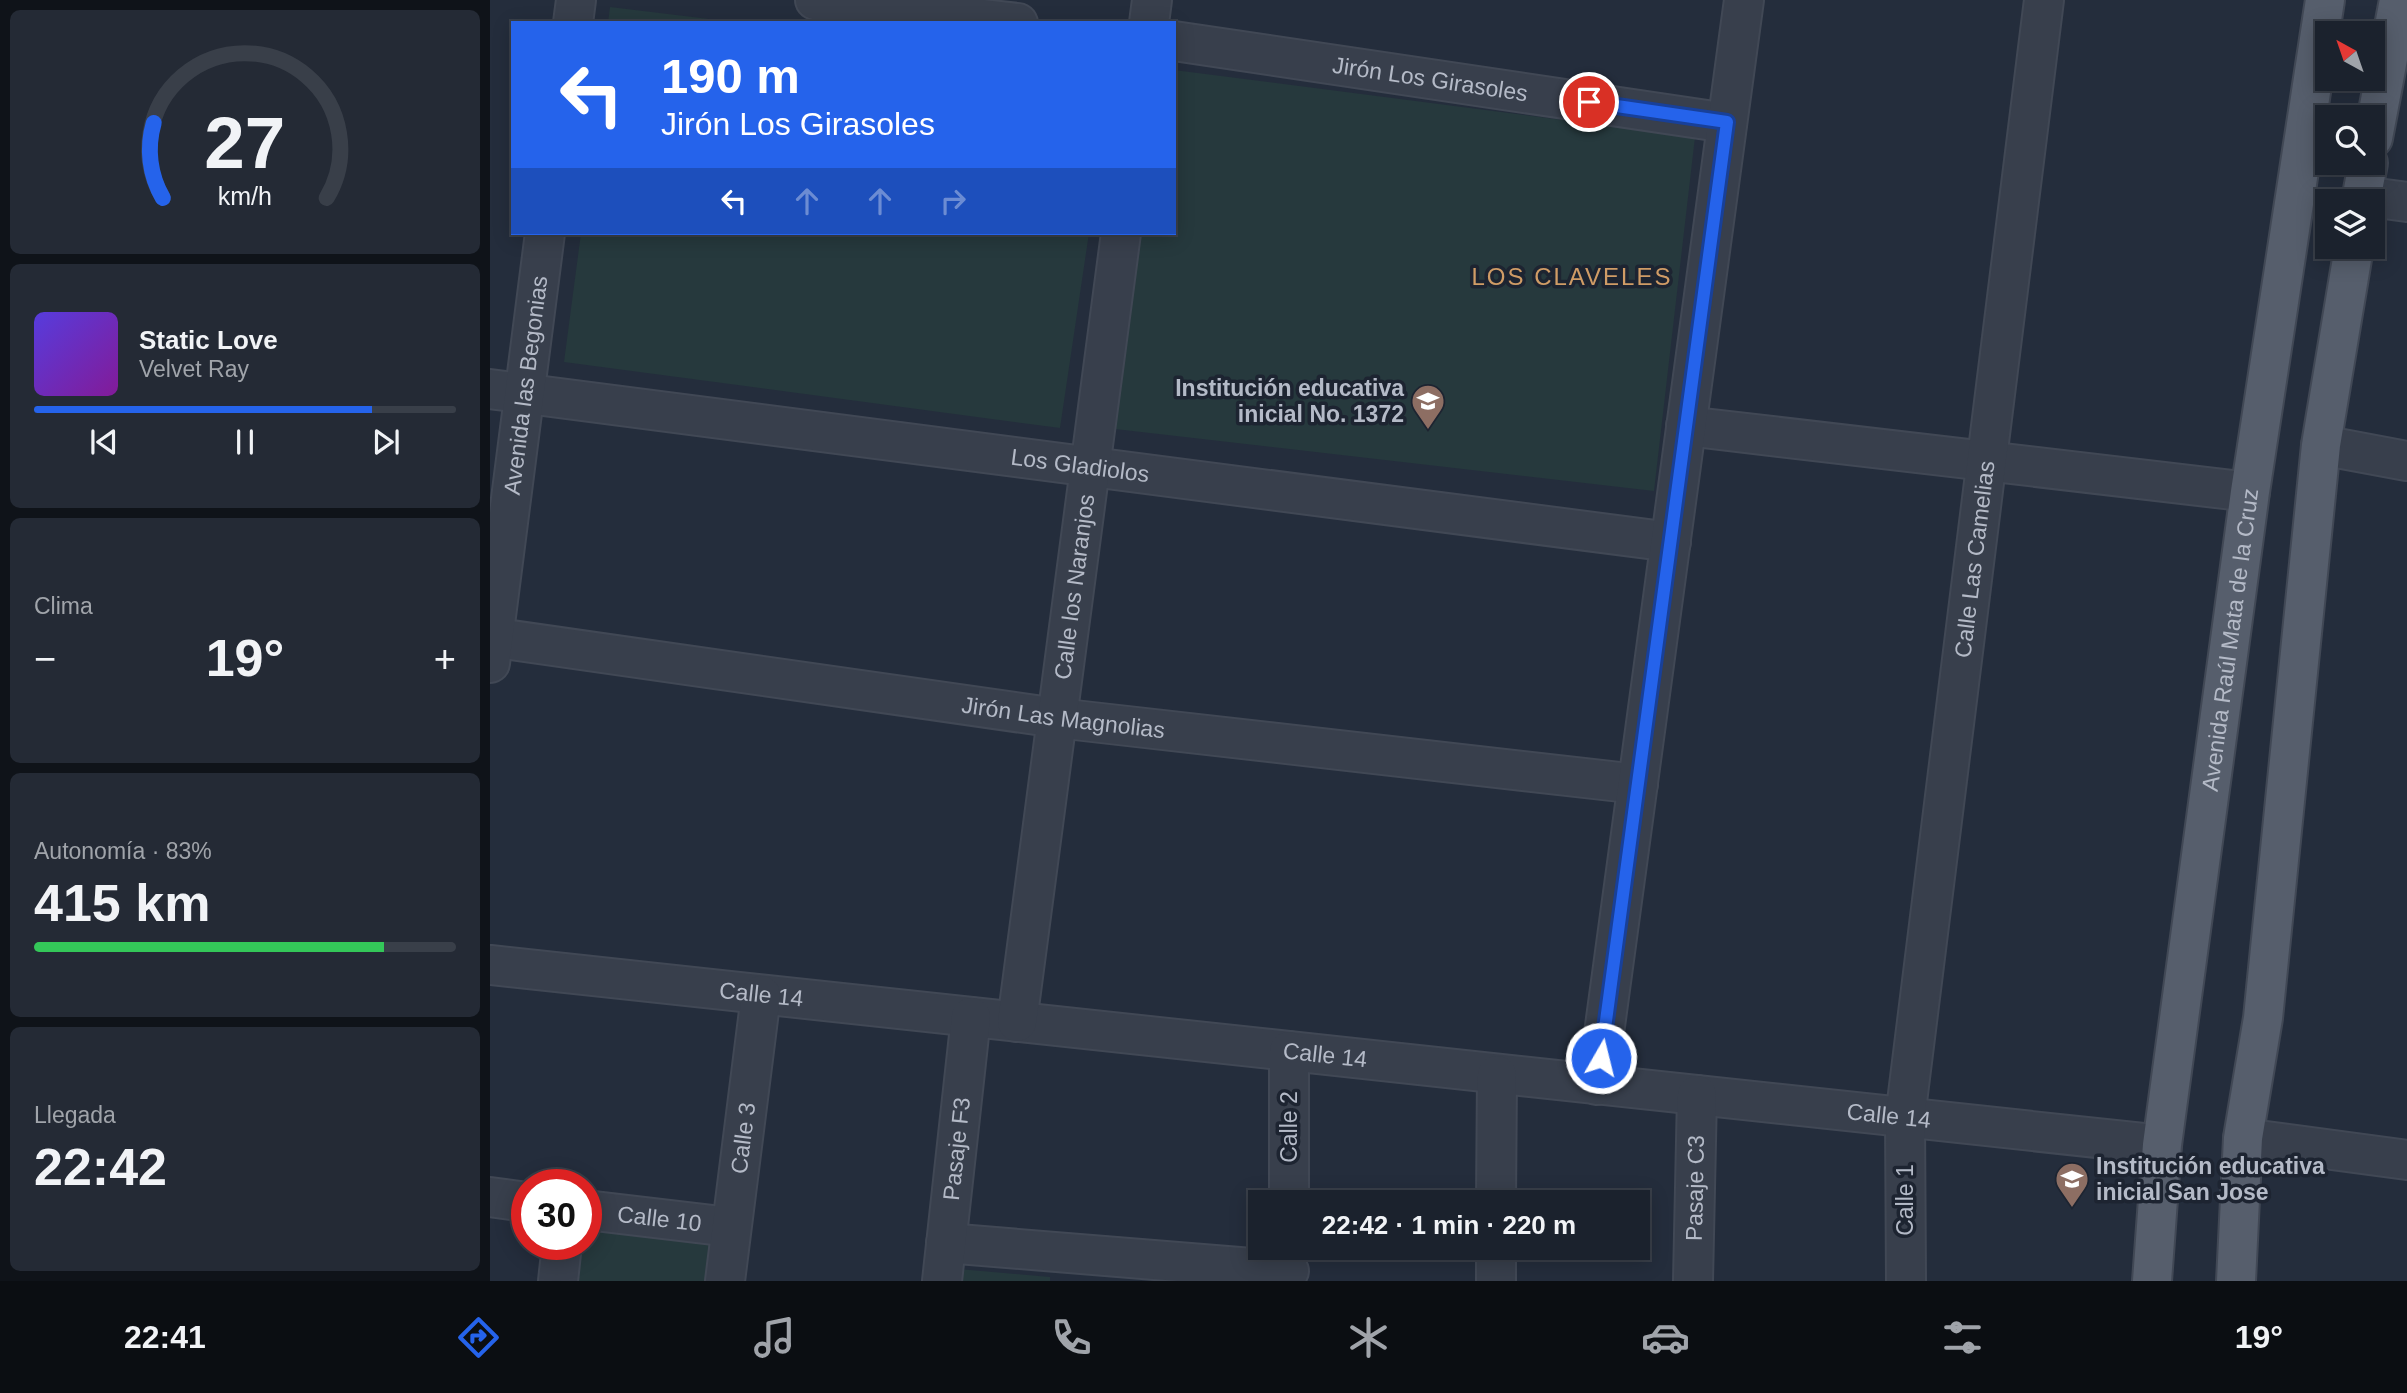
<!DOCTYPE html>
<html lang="es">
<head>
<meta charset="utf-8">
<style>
  body { margin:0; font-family:Arial,sans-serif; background:#242a35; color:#f1f3f6; height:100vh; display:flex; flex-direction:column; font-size:26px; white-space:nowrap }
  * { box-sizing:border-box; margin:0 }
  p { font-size:23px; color:#a0a4aa }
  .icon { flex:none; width:38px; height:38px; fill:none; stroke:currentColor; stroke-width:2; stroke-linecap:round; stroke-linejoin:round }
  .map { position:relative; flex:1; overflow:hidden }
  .details { display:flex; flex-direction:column; gap:10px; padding:10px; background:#0f1319; width:490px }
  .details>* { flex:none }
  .hud { position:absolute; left:21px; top:21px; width:665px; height:214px; border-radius:0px; box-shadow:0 4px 18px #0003,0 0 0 2px #393f49; background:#2563eb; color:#fff; overflow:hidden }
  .needle { width:46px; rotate:320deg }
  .controls { position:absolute; left:1825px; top:21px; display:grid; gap:14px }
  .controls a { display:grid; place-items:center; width:70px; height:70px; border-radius:0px; background:#1b222d; box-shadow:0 4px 18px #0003,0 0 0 2px #393f49; font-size:35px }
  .speed { position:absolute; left:21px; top:1169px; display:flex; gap:14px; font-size:35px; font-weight:700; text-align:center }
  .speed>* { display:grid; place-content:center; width:91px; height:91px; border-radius:50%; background:#1b222d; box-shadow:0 4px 18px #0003,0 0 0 2px #393f49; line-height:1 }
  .speed .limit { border:10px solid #d22; background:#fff; color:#111 }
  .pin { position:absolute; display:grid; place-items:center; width:60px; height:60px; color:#fff; margin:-30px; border:4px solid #fff; border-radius:50%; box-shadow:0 2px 7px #0007 }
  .me { position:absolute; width:77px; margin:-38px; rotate:8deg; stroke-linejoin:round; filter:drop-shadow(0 0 5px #0008) }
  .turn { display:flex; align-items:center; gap:24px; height:147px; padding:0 35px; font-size:32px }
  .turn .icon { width:91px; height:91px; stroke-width:2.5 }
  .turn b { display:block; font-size:49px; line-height:60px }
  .lanes { display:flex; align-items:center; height:66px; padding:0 35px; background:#0003; justify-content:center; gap:35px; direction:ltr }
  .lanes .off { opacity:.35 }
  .big { font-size:52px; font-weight:700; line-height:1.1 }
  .details .widget { flex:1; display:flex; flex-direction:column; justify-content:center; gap:10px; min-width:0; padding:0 24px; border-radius:10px; background:#242a35 }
  .details .dial { align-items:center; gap:0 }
  .dial svg { height:182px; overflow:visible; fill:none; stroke:#393f49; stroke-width:7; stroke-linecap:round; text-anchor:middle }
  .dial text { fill:#f1f3f6; stroke:none }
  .song { display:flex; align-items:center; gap:21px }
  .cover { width:84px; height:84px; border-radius:10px; background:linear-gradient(135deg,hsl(250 70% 55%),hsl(290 70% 35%)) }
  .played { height:7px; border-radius:4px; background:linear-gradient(90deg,#2563eb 80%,#393f49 80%) }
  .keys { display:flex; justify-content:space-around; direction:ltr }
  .heat { display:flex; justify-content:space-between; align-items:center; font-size:38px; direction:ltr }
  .charge { height:10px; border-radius:5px; background:linear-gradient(90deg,#34c759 83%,#393f49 0) }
  .trip { position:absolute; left:758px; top:1190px; width:402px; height:70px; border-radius:0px; background:#1b222d; box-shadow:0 4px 18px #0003,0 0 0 2px #393f49; font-weight:700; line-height:70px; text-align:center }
  .tabs { display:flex; height:112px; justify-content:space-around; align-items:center; background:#0b0e12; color:#a0a4aa }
  .tabs .icon { width:49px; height:49px }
  .tabs .selected { color:#2563eb }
  .tabs b { font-size:32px; color:#f1f3f6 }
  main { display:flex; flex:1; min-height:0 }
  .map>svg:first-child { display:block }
  .green { fill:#26393d }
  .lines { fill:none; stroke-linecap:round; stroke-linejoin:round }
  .minor-casing { stroke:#414855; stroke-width:42 }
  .major-casing { stroke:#414855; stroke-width:42 }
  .minor { stroke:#383f4c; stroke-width:38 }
  .major { stroke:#565e6c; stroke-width:38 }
  .route-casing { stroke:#184099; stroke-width:18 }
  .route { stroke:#2563eb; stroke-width:12 }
  .labels { text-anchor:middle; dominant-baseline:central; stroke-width:7; stroke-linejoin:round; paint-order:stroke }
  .street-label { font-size:23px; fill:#b4bac7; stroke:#1d2431 }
  .poi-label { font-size:23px; font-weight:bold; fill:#b4bac7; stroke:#1d2431; text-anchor:end }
  .neighbourhood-label { font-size:24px; letter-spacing:2px; fill:#d09c66; stroke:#1d2431 }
</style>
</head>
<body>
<main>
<section class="details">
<div class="widget dial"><svg viewBox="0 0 100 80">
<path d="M14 69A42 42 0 1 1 86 69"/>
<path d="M14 69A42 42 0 0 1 10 36" stroke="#2563eb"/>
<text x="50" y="56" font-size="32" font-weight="700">27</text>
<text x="50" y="72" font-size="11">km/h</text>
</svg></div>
<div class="widget">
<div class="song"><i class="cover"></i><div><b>Static Love</b><p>Velvet Ray</p></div></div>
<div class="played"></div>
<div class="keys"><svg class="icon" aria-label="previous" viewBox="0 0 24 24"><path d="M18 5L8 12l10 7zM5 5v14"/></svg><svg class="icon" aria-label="pause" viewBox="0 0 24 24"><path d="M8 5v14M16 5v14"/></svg><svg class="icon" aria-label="next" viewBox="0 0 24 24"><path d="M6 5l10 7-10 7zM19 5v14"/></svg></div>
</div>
<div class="widget"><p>Clima</p>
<div class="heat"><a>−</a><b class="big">19°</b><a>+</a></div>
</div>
<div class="widget"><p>Autonomía · 83%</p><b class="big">415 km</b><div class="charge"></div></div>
<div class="widget"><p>Llegada</p><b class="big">22:42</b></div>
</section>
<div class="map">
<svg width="1917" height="1281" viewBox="0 0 1917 1281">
  <rect width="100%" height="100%" fill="#242d3c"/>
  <!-- green -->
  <path class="green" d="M120 7 252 23H118Z
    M684 70 1205 137 1164 491 625 429 649 233H684Z
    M91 233H599L570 428 74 362Z
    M96 1219 224 1239 219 1281H86L90 1244H96Z
    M468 1269 560 1277V1281H467Z"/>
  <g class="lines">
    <defs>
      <g id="minor">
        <path d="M325 0 528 23"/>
        <path d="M83 23 86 0"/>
        <path d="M659 23 662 0"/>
        <path id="s1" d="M684 41 1237 123"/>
        <path d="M1872 196 1917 202"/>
        <path id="s2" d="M0 389 1181 542"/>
        <path d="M1196 426 1760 492"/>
        <path d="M1831 445 1917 461"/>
        <path id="s3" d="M0 637 567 718 1148 784"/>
        <path id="s4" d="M0 663 55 233"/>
        <path id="s5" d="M0 965 1672 1145"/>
        <path id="s6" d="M527 1022 631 233"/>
        <path d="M799 1051V1202"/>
        <path d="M1107 1085 1254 0"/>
        <path d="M1753 1138 1917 1160"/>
        <path d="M0 1197 37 1202"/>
        <path d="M1006 1202 1007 1075"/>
        <path id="s7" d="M96 1210 240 1227"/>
        <path d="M456 1243 799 1271"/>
        <path d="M68 1281 72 1244"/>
        <path id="s8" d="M235 1281 271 995"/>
        <path id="s9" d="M452 1281 481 1017"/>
        <path d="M1006 1281V1248"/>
        <path id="s10" d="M1203 1281 1207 1095"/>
        <path id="s11" d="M1416 1281 1415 1118 1554 0"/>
      </g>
      <g id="major">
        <path d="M1883 138 1909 0"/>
        <path d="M1871 201 1878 163"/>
        <path id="s12" d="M1662 1281 1672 1145 1760 492 1835 0"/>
        <path d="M1746 1281 1753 1138 1773 1018 1831 445 1864 247"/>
      </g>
    </defs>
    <!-- minor casing -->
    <use href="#minor" class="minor-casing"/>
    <!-- major casing -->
    <use href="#major" class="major-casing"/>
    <!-- minor -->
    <use href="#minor" class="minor"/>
    <!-- major -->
    <use href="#major" class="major"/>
  </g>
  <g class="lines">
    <defs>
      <path id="route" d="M1099 102 1237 122 1111 1058"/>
    </defs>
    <!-- route casing -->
    <use href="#route" class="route-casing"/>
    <!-- route -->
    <use href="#route" class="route"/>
  </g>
  <!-- icons -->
  <defs>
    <symbol id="school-pin" viewBox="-11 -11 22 30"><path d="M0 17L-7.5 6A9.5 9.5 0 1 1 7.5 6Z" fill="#8d6e63" stroke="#1d2431"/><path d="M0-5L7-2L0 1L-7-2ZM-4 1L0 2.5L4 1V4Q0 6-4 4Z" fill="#fff"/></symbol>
  </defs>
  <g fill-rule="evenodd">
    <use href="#school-pin" x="919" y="382" width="38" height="52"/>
    <use href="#school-pin" x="1563" y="1160" width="38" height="52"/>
  </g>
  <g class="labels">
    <!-- street labels -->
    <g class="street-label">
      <text stroke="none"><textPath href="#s1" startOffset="259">Jirón Los Girasoles</textPath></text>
      <text stroke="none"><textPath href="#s4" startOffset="280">Avenida las Begonias</textPath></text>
      <text stroke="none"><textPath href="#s2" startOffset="595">Los Gladiolos</textPath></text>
      <text stroke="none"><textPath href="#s11" startOffset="726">Calle Las Camelias</textPath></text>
      <text stroke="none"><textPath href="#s6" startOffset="439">Calle los Naranjos</textPath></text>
      <text stroke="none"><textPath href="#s12" startOffset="646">Avenida Raúl Mata de la Cruz</textPath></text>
      <text stroke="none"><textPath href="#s3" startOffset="579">Jirón Las Magnolias</textPath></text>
      <text stroke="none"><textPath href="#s5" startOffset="273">Calle 14</textPath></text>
      <text stroke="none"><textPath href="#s5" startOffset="840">Calle 14</textPath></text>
      <text stroke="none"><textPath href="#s5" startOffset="1407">Calle 14</textPath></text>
      <text transform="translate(799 1127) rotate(-90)">Calle 2</text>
      <text stroke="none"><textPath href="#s8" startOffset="144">Calle 3</textPath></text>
      <text stroke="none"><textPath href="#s9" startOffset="133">Pasaje F3</textPath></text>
      <text stroke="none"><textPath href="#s10" startOffset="93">Pasaje C3</textPath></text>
      <text transform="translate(1415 1200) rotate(-90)">Calle 1</text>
      <text stroke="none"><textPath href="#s7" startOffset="74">Calle 10</textPath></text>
    </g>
    <!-- poi labels -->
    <g class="poi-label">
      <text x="914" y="388">Institución educativa<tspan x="914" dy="26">inicial No. 1372</tspan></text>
      <text x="1606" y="1166" text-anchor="start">Institución educativa<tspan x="1606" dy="26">inicial San Jose</tspan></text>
    </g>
    <!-- neighbourhood labels -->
    <g class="neighbourhood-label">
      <text x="1082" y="276">LOS CLAVELES</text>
    </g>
  </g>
</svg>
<div class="controls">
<a><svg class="needle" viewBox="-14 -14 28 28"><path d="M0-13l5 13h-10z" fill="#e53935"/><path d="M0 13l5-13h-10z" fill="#a0a4aa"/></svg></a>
<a><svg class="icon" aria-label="search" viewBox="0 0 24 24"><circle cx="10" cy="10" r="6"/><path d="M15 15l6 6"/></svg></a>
<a><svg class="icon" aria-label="layers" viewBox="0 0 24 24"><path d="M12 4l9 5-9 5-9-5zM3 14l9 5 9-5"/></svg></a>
</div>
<div class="speed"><div class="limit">30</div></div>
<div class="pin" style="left:1099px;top:102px;background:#d93025"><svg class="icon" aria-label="arrive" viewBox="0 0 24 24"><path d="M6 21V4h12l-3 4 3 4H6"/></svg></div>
<svg class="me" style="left:1111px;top:1058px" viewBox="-20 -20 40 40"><circle r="17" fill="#2563eb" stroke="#fff" stroke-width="3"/><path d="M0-11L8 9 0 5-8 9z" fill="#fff"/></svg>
<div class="trip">22:42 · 1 min · 220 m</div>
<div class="hud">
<div class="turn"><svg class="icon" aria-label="left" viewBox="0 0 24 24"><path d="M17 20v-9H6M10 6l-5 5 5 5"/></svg><div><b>190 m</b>Jirón Los Girasoles</div></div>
<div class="lanes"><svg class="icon" aria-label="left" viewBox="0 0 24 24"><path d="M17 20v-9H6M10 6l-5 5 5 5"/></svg><svg class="icon off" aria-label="ahead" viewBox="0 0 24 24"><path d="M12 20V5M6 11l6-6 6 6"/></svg><svg class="icon off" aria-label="ahead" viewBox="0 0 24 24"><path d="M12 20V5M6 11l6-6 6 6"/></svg><svg class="icon off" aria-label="right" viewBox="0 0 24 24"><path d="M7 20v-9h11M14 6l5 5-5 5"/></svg></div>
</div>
</div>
</main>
<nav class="tabs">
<b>22:41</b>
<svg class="icon selected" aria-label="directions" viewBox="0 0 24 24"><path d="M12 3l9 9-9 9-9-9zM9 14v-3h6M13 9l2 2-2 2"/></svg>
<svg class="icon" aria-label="music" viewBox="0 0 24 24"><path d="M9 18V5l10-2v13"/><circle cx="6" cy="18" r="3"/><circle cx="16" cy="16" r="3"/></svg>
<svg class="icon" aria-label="phone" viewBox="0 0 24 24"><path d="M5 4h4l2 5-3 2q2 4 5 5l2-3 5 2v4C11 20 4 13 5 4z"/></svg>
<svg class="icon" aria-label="climate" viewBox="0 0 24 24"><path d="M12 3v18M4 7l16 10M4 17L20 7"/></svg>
<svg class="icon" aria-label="car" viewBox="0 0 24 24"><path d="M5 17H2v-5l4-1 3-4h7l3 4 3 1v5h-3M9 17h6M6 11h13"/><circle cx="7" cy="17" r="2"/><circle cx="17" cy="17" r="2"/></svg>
<svg class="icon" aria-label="filters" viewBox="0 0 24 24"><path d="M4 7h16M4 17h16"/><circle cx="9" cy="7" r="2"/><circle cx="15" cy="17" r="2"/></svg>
<b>19°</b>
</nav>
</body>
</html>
